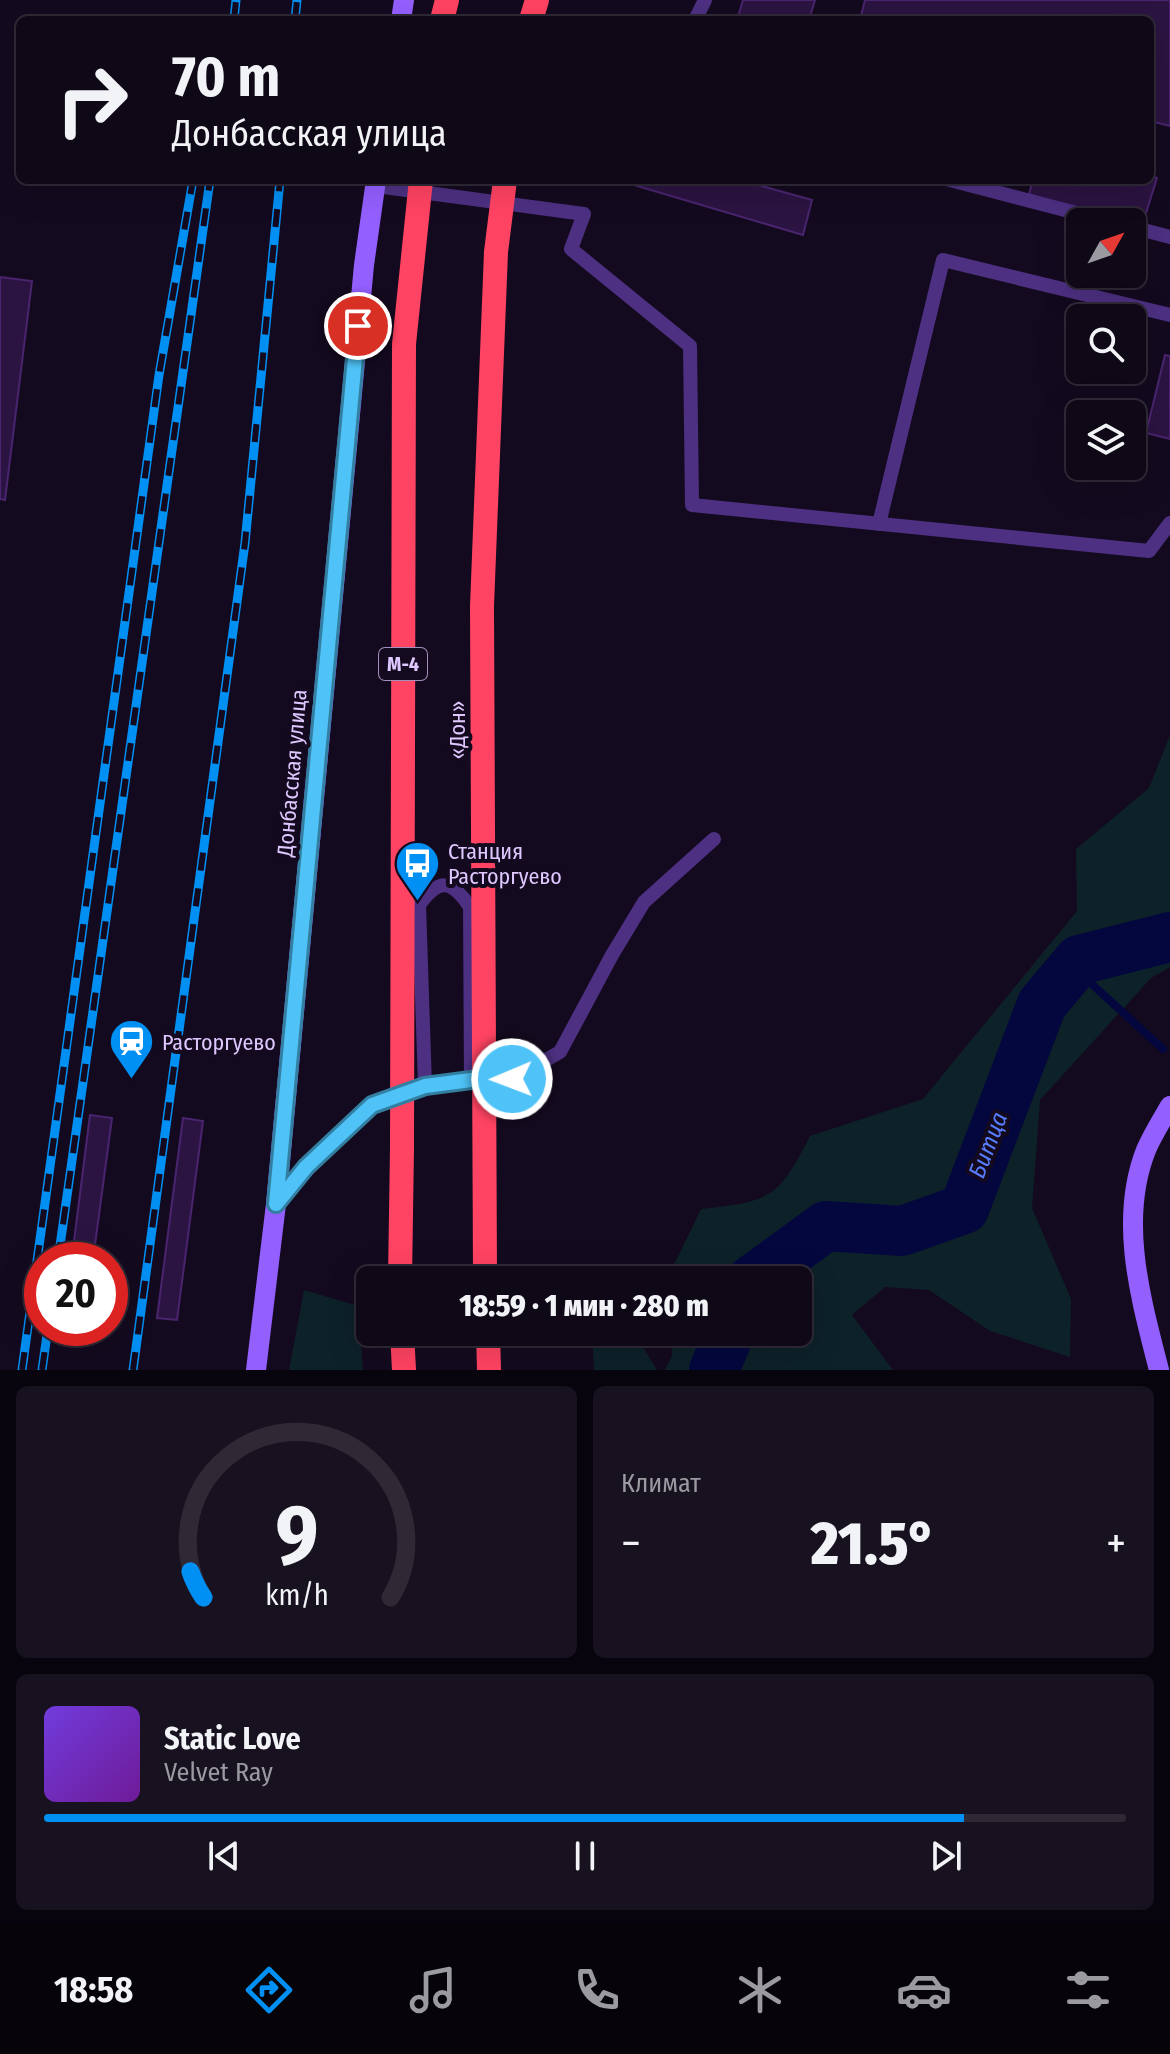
<!DOCTYPE html>
<html lang="ru">
<head>
<meta charset="utf-8">
<style>
  body { margin:0; font-family:"Fira Sans Condensed",sans-serif; background:#181120; color:#f1f3f6; height:100vh; display:flex; flex-direction:column; font-size:30px; white-space:nowrap }
  * { box-sizing:border-box; margin:0 }
  p { font-size:26px; color:#9b9aa1 }
  .icon { flex:none; width:44px; height:44px; fill:none; stroke:currentColor; stroke-width:2; stroke-linecap:round; stroke-linejoin:round }
  .map { position:relative; height:1370px; overflow:hidden }
  .side { display:flex; flex-direction:column; gap:16px; padding:16px; background:#08040d; flex:1 }
  .side>* { flex:none }
  .banner { position:absolute; left:16px; top:16px; width:1138px; height:168px; border-radius:12px; box-shadow:0 8px 32px #0002,0 0 0 2px #2f2936; background:#0f0817; color:#f1f3f6; overflow:hidden }
  .needle { width:52px; rotate:50deg }
  .controls { position:absolute; left:1066px; top:208px; display:grid; gap:16px }
  .controls a { display:grid; place-items:center; width:80px; height:80px; border-radius:12px; background:#0f0817; box-shadow:0 8px 32px #0002,0 0 0 2px #2f2936; font-size:40px }
  .speed { position:absolute; left:24px; top:1242px; display:flex; gap:16px; font-size:40px; font-weight:700; text-align:center }
  .speed>* { display:grid; place-content:center; width:104px; height:104px; border-radius:50%; background:#0f0817; box-shadow:0 8px 32px #0002,0 0 0 2px #2f2936; line-height:1 }
  .speed .limit { border:12px solid #d22; background:#fff; color:#111 }
  .pin { position:absolute; display:grid; place-items:center; width:68px; height:68px; color:#fff; margin:-34px; border:4px solid #fff; border-radius:50%; box-shadow:0 2px 8px #0007 }
  .me { position:absolute; width:88px; margin:-44px; rotate:269deg; stroke-linejoin:round; filter:drop-shadow(0 0 6px #0008) }
  .turn { display:flex; align-items:center; gap:28px; height:168px; padding:0 24px; font-size:36px }
  .turn .icon { width:104px; height:104px; stroke-width:2.5 }
  .turn b { display:block; font-size:56px; line-height:68px }
  .big { font-size:60px; font-weight:800; line-height:1.1 }
  .side .card { flex:1; display:flex; flex-direction:column; justify-content:center; gap:12px; min-width:0; padding:0 28px; border-radius:12px; background:#181120 }
  .side .dial { align-items:center; gap:0 }
  .dial svg { height:208px; overflow:visible; fill:none; stroke:#2f2936; stroke-width:7; stroke-linecap:round; text-anchor:middle }
  .dial text { fill:#f1f3f6; stroke:none }
  .song { display:flex; align-items:center; gap:24px }
  .cover { width:96px; height:96px; border-radius:12px; background:linear-gradient(135deg,hsl(260 70% 55%),hsl(280 70% 35%)) }
  .played { height:8px; border-radius:4px; background:linear-gradient(90deg,#008ff3 85%,#2f2936 85%) }
  .keys { display:flex; justify-content:space-around; direction:ltr }
  .heat { display:flex; justify-content:space-between; align-items:center; font-size:44px; direction:ltr }
  .side .tiles { flex:1; display:grid; gap:16px; grid-template-columns:1fr 1fr }
  .card:last-child { grid-column:span 2 }
  .trip { position:absolute; left:356px; top:1266px; width:456px; height:80px; border-radius:12px; background:#0f0817; box-shadow:0 8px 32px #0002,0 0 0 2px #2f2936; font-weight:800; line-height:80px; text-align:center }
  .tab-bar { display:flex; height:128px; justify-content:space-around; align-items:center; background:#060309; color:#9b9aa1 }
  .tab-bar .icon { width:56px; height:56px }
  .tab-bar .active { color:#008ff3 }
  .tab-bar b { font-size:36px; color:#f1f3f6 }
  .map>svg:first-child { display:block }
  .green { fill:#0d2129 }
  .lines { fill:none; stroke-linecap:round; stroke-linejoin:round }
  .stream { stroke:#04073d; stroke-width:8 }
  .river { stroke:#04073d; stroke-width:50 }
  .building { fill:#2b1441; stroke:#4a246f; stroke-width:2 }
  .lane { stroke:#4d3082; stroke-width:14 }
  .secondary { stroke:#945fff; stroke-width:20 }
  .highway { stroke:#ff4362; stroke-width:24 }
  .rail-casing { stroke:#008ff3; stroke-width:9 }
  .rail { stroke:#140a1f; stroke-width:6; stroke-dasharray:18; stroke-linecap:butt }
  .highway-bridge { stroke:#ff4362; stroke-width:24 }
  .route-casing { stroke:#337fa1; stroke-width:20 }
  .route { stroke:#4fc3f7; stroke-width:14 }
  .labels { text-anchor:middle; dominant-baseline:central; stroke-width:8; stroke-linejoin:round; paint-order:stroke }
  .shield { fill:#140a1f; stroke:#a28fbc; stroke-width:2 }
  .shield-label { font-size:20px; font-weight:bold; fill:#dfc8ff }
  .street-label { font-size:22px; fill:#dfc8ff; stroke:#140a1f }
  .poi-label { font-size:22px; fill:#dfc8ff; stroke:#140a1f; text-anchor:start }
  .water-label { font-size:24px; font-style:italic; fill:#567cff; stroke:#140a1f }
</style>
</head>
<body>
<div class="map">
<svg width="1170" height="1370" viewBox="0 0 1170 1370">
  <rect width="100%" height="100%" fill="#140a1f"/>
  <!-- green -->
  <path class="green" d="M1170 735V967L1151 978 1040 1100 1032 1208 1071 1299 1070 1357 990 1331 929 1290 885 1287 852 1315 893 1370H665L672 1356V1332H798V1280H670V1273L701 1209C721 1206 752 1205 770 1193 788 1181 800 1155 810 1136L923 1099 1077 911 1076 849 1149 788Z
    M304 1290 358 1306 363 1370H289Z
    M592 1332C636 1330 635 1334 657 1370H594Z"/>
  <g class="lines">
    <!-- stream -->
    <path class="stream" d="M1073 967 1163 1049"/>
    <!-- river -->
    <path class="river" d="M752 1280 826 1226 902 1231 964 1209 1042 1004 1079 960 1170 937
      M714 1370 730 1332"/>
  </g>
  <!-- building -->
  <path class="building" d="M743 0H815L809 20H737Z
    M865 0H1170V126L1150 121V20H860Z
    M1150 176 1157 178 1141 229 1132 222H1118L1029 194 1033 180H1150Z
    M617 180H740L812 200 803 235Z
    M0 277 32 281 5 500 0 499Z
    M1165 355 1170 356V439L1146 433Z
    M90 1115 112 1118 94 1252 73 1249Z
    M183 1118 203 1121 177 1320 157 1318Z"/>
  <g class="lines">
    <!-- lane -->
    <path class="lane" d="M695 20 705 0
      M950 180 1111 222
      M376 186 584 214 571 249 690 346 692 505 1149 551 1170 523
      M1132 227 1170 237
      M879 524 943 260 1170 315
      M425 1086 419 905C439 878 451 879 470 907L471 1080
      M277 1204 306 1167 372 1105 425 1086 471 1080 512 1079 560 1052 612 955 644 902 714 839"/>
    <!-- secondary -->
    <path class="secondary" d="M401 20 404 0
      M256 1370 276 1204 364 265 376 180
      M1159 1370C1141 1299 1118 1221 1146 1150 1153 1134 1162 1120 1170 1106"/>
    <!-- highway -->
    <path class="highway" d="M442 20 447 0
      M531 20 537 0
      M400 1280 402 1148
      M402 1332 404 1370
      M488 1332 489 1370"/>
    <defs>
      <path id="rail" d="M234 20 236 0
        M295 20 297 0
        M58 1260 210 180
        M22 1370 159 375 193 180
        M42 1370 48 1328
        M133 1370 245 543 280 180"/>
    </defs>
    <!-- rail casing -->
    <use href="#rail" class="rail-casing"/>
    <!-- rail -->
    <use href="#rail" class="rail"/>
    <!-- highway-bridge -->
    <path class="highway-bridge" d="M402 1148 404 344 421 180
      M485 1273 482 606 496 252 505 180"/>
  </g>
  <g class="lines">
    <defs>
      <path id="route" d="M358 326 276 1204 306 1167 372 1105 425 1086 471 1080 512 1079"/>
    </defs>
    <!-- route casing -->
    <use href="#route" class="route-casing"/>
    <!-- route -->
    <use href="#route" class="route"/>
  </g>
  <!-- icons -->
  <defs>
    <symbol id="bus-pin" viewBox="-11 -11 22 30"><path d="M0 17L-7.5 6A9.5 9.5 0 1 1 7.5 6Z" fill="#008ff3" stroke="#140a1f"/><path d="M-5-6H5V4H4V6H2V4H-2V6H-4V4H-5ZM-3.5-4V0h7V-4ZM-3.5 1.2v1.5H-2V1.2ZM2 1.2v1.5H3.5V1.2Z" fill="#fff"/></symbol>
    <symbol id="station-pin" viewBox="-11 -11 22 30"><path d="M0 17L-7.5 6A9.5 9.5 0 1 1 7.5 6Z" fill="#008ff3" stroke="#140a1f"/><path d="M-3-6H3Q5-6 5-4V2Q5 4 3 4L4.5 6H3L1.5 4h-3L-3 6H-4.5L-3 4Q-5 4-5 2V-4Q-5-6-3-6ZM-3.5-4v3h7v-3ZM-3.5 1v1.5H-2V1ZM2 1v1.5H3.5V1Z" fill="#fff"/></symbol>
  </defs>
  <g fill-rule="evenodd">
    <use href="#bus-pin" x="392" y="838" width="51" height="69"/>
    <use href="#station-pin" x="106" y="1016" width="51" height="69"/>
  </g>
  <g class="labels">
    <!-- shield labels -->
    <rect class="shield" x="379" y="648" width="48" height="32" rx="6"/>
    <g class="shield-label">
      <text x="403" y="664">М-4</text>
    </g>
    <!-- street labels -->
    <g class="street-label">
      <text transform="translate(457 730) rotate(-90)">«Дон»</text>
      <text transform="translate(292 773) rotate(-85)">Донбасская улица</text>
    </g>
    <!-- poi labels -->
    <g class="poi-label">
      <text x="448" y="851">Станция<tspan x="448" dy="25">Расторгуево</tspan></text>
      <text x="162" y="1042">Расторгуево</text>
    </g>
    <!-- water labels -->
    <g class="water-label">
      <text transform="translate(988 1145) rotate(-69)">Битца</text>
    </g>
  </g>
</svg>
<div class="controls">
<a><svg class="needle" viewBox="-14 -14 28 28"><path d="M0-13l5 13h-10z" fill="#e53935"/><path d="M0 13l5-13h-10z" fill="#9b9aa1"/></svg></a>
<a><svg class="icon" aria-label="search" viewBox="0 0 24 24"><circle cx="10" cy="10" r="6"/><path d="M15 15l6 6"/></svg></a>
<a><svg class="icon" aria-label="layers" viewBox="0 0 24 24"><path d="M12 4l9 5-9 5-9-5zM3 14l9 5 9-5"/></svg></a>
</div>
<div class="speed"><div class="limit">20</div></div>
<div class="pin" style="left:358px;top:326px;background:#d93025"><svg class="icon" aria-label="arrive" viewBox="0 0 24 24"><path d="M6 21V4h12l-3 4 3 4H6"/></svg></div>
<svg class="me" style="left:512px;top:1079px" viewBox="-20 -20 40 40"><circle r="17" fill="#4fc3f7" stroke="#fff" stroke-width="3"/><path d="M0-11L8 9 0 5-8 9z" fill="#fff"/></svg>
<div class="trip">18:59 · 1 мин · 280 m</div>
<div class="banner">
<div class="turn"><svg class="icon" aria-label="right" viewBox="0 0 24 24"><path d="M7 20v-9h11M14 6l5 5-5 5"/></svg><div><b>70 m</b>Донбасская улица</div></div>
</div>
</div>
<section class="side">
<div class="tiles">
<div class="card dial"><svg viewBox="0 0 100 80">
<path d="M14 69A42 42 0 1 1 86 69"/>
<path d="M14 69A42 42 0 0 1 9 59" stroke="#008ff3"/>
<text x="50" y="56" font-size="32" font-weight="700">9</text>
<text x="50" y="72" font-size="11">km/h</text>
</svg></div>
<div class="card"><p>Климат</p>
<div class="heat"><a>−</a><b class="big">21.5°</b><a>+</a></div>
</div>
<div class="card">
<div class="song"><i class="cover"></i><div><b>Static Love</b><p>Velvet Ray</p></div></div>
<div class="played"></div>
<div class="keys"><svg class="icon" aria-label="previous" viewBox="0 0 24 24"><path d="M18 5L8 12l10 7zM5 5v14"/></svg><svg class="icon" aria-label="pause" viewBox="0 0 24 24"><path d="M8 5v14M16 5v14"/></svg><svg class="icon" aria-label="next" viewBox="0 0 24 24"><path d="M6 5l10 7-10 7zM19 5v14"/></svg></div>
</div>
</div>
</section>
<nav class="tab-bar">
<b>18:58</b>
<svg class="icon active" aria-label="directions" viewBox="0 0 24 24"><path d="M12 3l9 9-9 9-9-9zM9 14v-3h6M13 9l2 2-2 2"/></svg>
<svg class="icon" aria-label="music" viewBox="0 0 24 24"><path d="M9 18V5l10-2v13"/><circle cx="6" cy="18" r="3"/><circle cx="16" cy="16" r="3"/></svg>
<svg class="icon" aria-label="phone" viewBox="0 0 24 24"><path d="M5 4h4l2 5-3 2q2 4 5 5l2-3 5 2v4C11 20 4 13 5 4z"/></svg>
<svg class="icon" aria-label="climate" viewBox="0 0 24 24"><path d="M12 3v18M4 7l16 10M4 17L20 7"/></svg>
<svg class="icon" aria-label="car" viewBox="0 0 24 24"><path d="M5 17H2v-5l4-1 3-4h7l3 4 3 1v5h-3M9 17h6M6 11h13"/><circle cx="7" cy="17" r="2"/><circle cx="17" cy="17" r="2"/></svg>
<svg class="icon" aria-label="filters" viewBox="0 0 24 24"><path d="M4 7h16M4 17h16"/><circle cx="9" cy="7" r="2"/><circle cx="15" cy="17" r="2"/></svg>
</nav>
</body>
</html>
